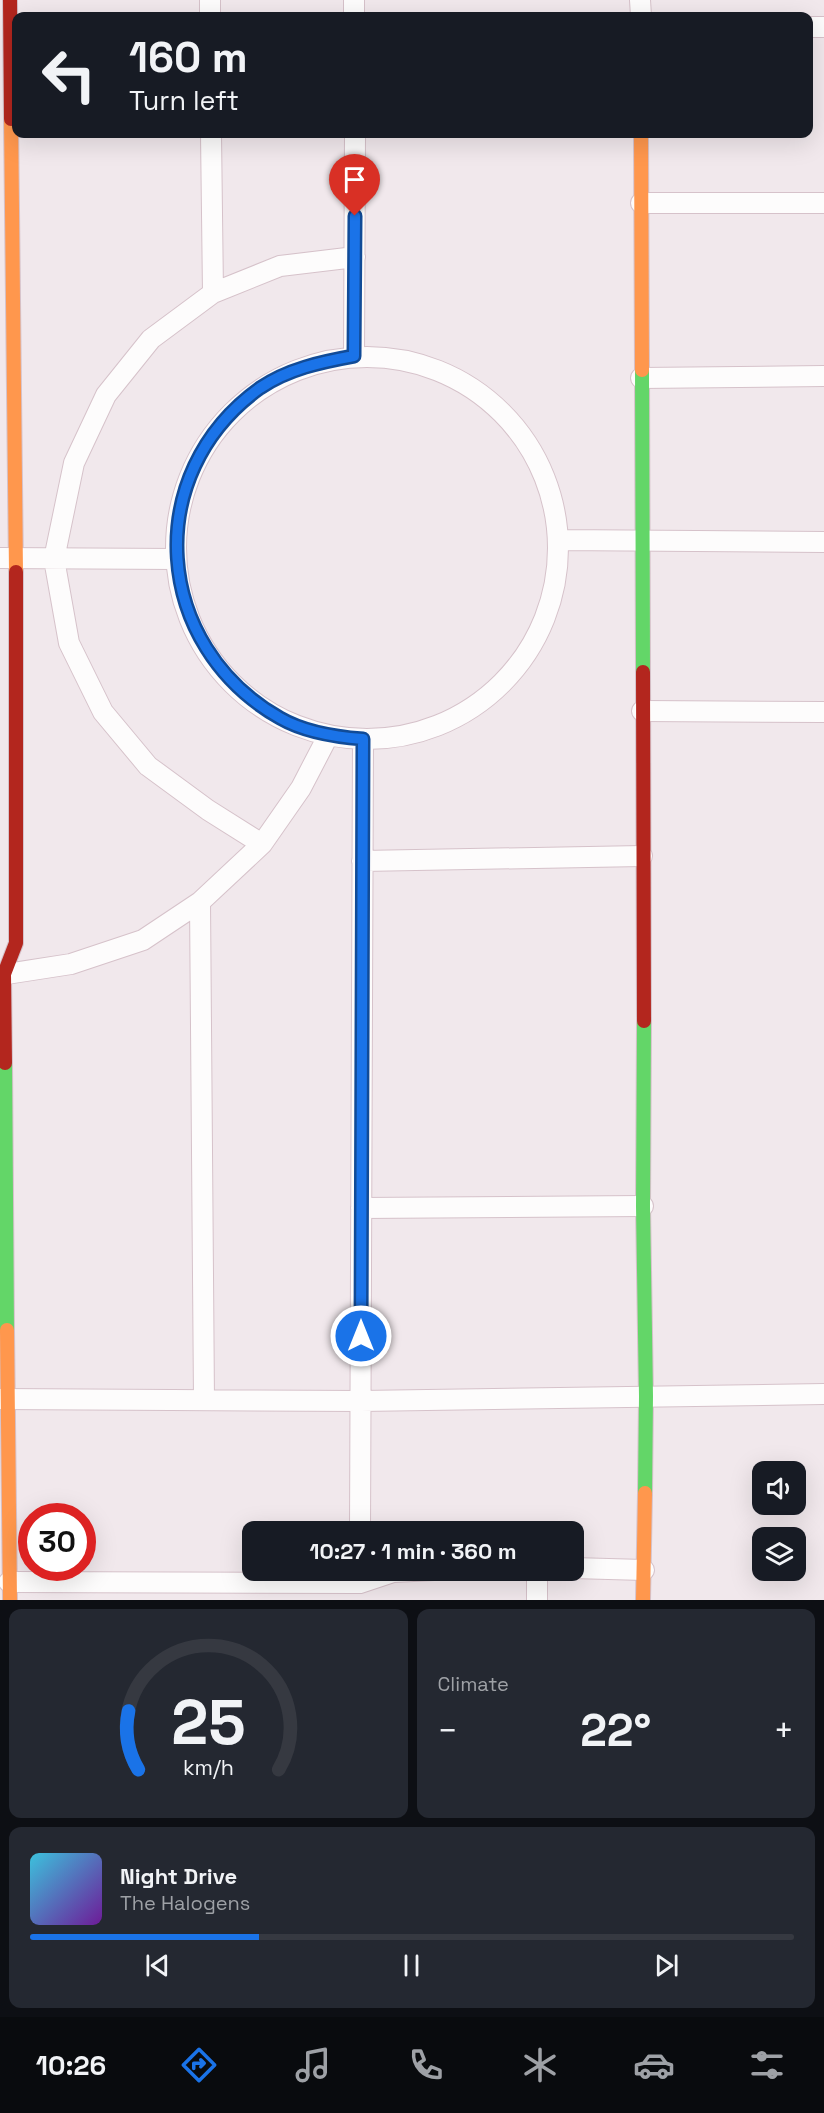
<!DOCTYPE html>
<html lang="en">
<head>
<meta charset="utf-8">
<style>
  body { margin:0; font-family:"Space Grotesk",sans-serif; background:#242831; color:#f1f3f6; height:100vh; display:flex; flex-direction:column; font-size:22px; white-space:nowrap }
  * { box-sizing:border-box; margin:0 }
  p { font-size:20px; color:#9ea1a6 }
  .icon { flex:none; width:33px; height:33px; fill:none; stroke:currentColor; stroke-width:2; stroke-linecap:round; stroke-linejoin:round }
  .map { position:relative; height:1600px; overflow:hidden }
  .drawer { display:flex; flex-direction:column; gap:9px; padding:9px; background:#0d0f14; flex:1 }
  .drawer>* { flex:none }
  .top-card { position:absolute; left:12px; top:12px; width:801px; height:126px; border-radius:12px; box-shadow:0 6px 24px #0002; background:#171b24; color:#f1f3f6; overflow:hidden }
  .fabs { position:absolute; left:752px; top:1461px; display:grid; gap:12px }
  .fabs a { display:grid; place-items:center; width:54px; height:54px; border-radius:12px; background:#171b24; box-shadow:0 6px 24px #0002; font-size:30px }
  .speed { position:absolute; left:18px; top:1503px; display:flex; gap:12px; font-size:30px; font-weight:700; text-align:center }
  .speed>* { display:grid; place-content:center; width:78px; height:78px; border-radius:50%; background:#171b24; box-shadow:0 6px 24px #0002; line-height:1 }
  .speed .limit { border:9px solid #d22; background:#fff; color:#111 }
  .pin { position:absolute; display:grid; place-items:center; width:51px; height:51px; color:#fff; margin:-62px -26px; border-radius:50% 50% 50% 0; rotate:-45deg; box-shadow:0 0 6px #0007 }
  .pin .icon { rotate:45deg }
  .me { position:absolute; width:66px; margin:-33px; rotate:0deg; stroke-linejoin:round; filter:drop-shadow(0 0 4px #0008) }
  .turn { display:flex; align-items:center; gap:21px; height:126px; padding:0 18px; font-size:27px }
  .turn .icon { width:78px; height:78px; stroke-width:2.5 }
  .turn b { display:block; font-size:42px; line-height:51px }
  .big { font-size:45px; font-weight:600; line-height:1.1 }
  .drawer .widget { flex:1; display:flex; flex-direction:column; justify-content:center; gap:9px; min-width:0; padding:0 21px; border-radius:12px; background:#242831 }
  .drawer .dial { align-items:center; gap:0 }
  .dial svg { height:156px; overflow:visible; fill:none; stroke:#363941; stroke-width:7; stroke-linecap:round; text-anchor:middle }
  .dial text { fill:#f1f3f6; stroke:none }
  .song { display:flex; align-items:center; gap:18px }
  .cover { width:72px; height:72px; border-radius:9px; background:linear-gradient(135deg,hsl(190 70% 55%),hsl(280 70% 35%)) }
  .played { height:6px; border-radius:3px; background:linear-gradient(90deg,#1a73e8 30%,#363941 30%) }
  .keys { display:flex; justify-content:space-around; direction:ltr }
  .heat { display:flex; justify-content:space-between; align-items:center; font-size:33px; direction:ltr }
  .drawer .tiles { flex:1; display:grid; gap:9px; grid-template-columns:1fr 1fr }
  .widget:last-child { grid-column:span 2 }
  .trip { position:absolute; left:242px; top:1521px; width:342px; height:60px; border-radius:12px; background:#171b24; box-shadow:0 6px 24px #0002; font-weight:600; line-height:60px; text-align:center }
  .tabs { display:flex; height:96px; justify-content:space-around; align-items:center; background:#090b0e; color:#9ea1a6 }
  .tabs .icon { width:42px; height:42px }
  .tabs .active { color:#1a73e8 }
  .tabs b { font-size:27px; color:#f1f3f6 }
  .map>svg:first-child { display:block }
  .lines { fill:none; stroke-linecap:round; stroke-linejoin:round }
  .street-casing { stroke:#d6c2ca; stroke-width:22 }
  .fast-casing { stroke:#d6c2ca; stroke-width:16 }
  .slow-casing { stroke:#d6c2ca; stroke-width:16 }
  .jam-casing { stroke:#d6c2ca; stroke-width:16 }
  .street { stroke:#fdfcfc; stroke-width:20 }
  .fast { stroke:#63d668; stroke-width:14 }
  .slow { stroke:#ff974d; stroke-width:14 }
  .jam { stroke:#b3261e; stroke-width:14 }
  .route-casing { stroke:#114b97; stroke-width:15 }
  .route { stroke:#1a73e8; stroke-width:10 }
</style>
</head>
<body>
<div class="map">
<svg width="824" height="1600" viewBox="0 0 824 1600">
  <rect width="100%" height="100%" fill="#f1e8ec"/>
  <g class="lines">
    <defs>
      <path id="street" d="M210 0V16
        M354 0V16
        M640 0 641 16
        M808 27H824
        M211 134 213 293
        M641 203H824
        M354 356 355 134
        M176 548a191 191 0 1 1 382 0a191 191 0 1 1-382 0Z
        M641 378 824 376
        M558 540 824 542
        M0 558 176 559
        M642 711 824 712
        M262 844 208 810 148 766 103 712 69 643 54 559 74 463 106 395 151 339 213 293 280 266 355 257
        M362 861 642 856
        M200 902 204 1400
        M0 975 71 964 143 940 200 902 262 844 301 788 328 736
        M361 1208 643 1206
        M0 1399 361 1401 824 1394
        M360 1532 363 739
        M573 1568 644 1570
        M537 1570V1600
        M9 1582 360 1583 393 1572 434 1570"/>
      <path id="fast" d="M642 370 643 672
        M644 1021 643 1206 646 1396 645 1493
        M5 1063 7 1330"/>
      <path id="slow" d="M11 119 16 572
        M641 134 642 370
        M7 1330 10 1600
        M643 1600 645 1493"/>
      <path id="jam" d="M10 0 11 119
        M643 672 644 1021
        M5 1063 4 974 16 943V572"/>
    </defs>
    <!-- street casing -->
    <use href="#street" class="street-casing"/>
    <!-- fast casing -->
    <use href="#fast" class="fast-casing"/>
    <!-- slow casing -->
    <use href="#slow" class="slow-casing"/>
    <!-- jam casing -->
    <use href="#jam" class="jam-casing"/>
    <!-- street -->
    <use href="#street" class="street"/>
    <!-- fast -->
    <use href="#fast" class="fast"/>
    <!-- slow -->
    <use href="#slow" class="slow"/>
    <!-- jam -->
    <use href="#jam" class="jam"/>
  </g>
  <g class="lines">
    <defs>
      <path id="route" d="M355 216 354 356C321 362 288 369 260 388 140 474 153 646 280 718 304 732 336 737 363 739L361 1336"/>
    </defs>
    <!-- route casing -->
    <use href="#route" class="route-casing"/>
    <!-- route -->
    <use href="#route" class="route"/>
  </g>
</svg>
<div class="fabs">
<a><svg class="icon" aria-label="sound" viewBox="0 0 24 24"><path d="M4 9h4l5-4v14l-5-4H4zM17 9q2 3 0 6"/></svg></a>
<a><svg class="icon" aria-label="layers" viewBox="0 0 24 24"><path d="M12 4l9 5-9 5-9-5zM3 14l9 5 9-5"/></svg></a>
</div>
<div class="speed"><div class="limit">30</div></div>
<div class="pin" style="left:355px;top:216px;background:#d93025"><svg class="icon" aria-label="arrive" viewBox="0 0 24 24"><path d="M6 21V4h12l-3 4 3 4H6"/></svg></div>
<svg class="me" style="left:361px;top:1336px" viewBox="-20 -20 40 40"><circle r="17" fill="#1a73e8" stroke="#fff" stroke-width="3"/><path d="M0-11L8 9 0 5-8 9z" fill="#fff"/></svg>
<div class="trip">10:27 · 1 min · 360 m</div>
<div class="top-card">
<div class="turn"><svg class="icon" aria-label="left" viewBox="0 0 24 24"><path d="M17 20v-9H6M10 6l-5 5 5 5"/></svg><div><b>160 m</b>Turn left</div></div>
</div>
</div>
<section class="drawer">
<div class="tiles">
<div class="widget dial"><svg viewBox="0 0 100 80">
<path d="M14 69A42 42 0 1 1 86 69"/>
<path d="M14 69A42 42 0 0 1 9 39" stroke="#1a73e8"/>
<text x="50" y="56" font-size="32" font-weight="700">25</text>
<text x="50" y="72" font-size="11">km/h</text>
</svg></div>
<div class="widget"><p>Climate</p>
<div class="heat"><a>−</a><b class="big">22°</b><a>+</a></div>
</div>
<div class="widget">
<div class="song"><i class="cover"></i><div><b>Night Drive</b><p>The Halogens</p></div></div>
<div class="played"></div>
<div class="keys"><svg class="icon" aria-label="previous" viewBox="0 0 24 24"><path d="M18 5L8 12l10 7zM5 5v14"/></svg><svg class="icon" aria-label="pause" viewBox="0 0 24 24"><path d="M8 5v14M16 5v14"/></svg><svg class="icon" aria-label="next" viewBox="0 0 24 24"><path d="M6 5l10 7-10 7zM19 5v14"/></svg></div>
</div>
</div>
</section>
<nav class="tabs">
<b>10:26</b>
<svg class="icon active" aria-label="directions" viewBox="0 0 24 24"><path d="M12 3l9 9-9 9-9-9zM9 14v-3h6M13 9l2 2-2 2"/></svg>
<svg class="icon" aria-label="music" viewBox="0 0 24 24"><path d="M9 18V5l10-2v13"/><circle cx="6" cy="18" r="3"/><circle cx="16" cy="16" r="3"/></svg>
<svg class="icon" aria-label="phone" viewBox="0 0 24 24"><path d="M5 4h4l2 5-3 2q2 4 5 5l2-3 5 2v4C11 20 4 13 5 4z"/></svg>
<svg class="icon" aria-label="climate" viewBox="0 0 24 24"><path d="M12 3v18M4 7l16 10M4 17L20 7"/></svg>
<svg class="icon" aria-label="car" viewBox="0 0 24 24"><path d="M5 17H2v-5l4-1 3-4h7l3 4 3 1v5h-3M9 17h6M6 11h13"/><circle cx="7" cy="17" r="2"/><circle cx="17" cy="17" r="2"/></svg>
<svg class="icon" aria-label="filters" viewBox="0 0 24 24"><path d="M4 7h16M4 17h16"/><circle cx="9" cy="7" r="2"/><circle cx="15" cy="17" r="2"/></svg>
</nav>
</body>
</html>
